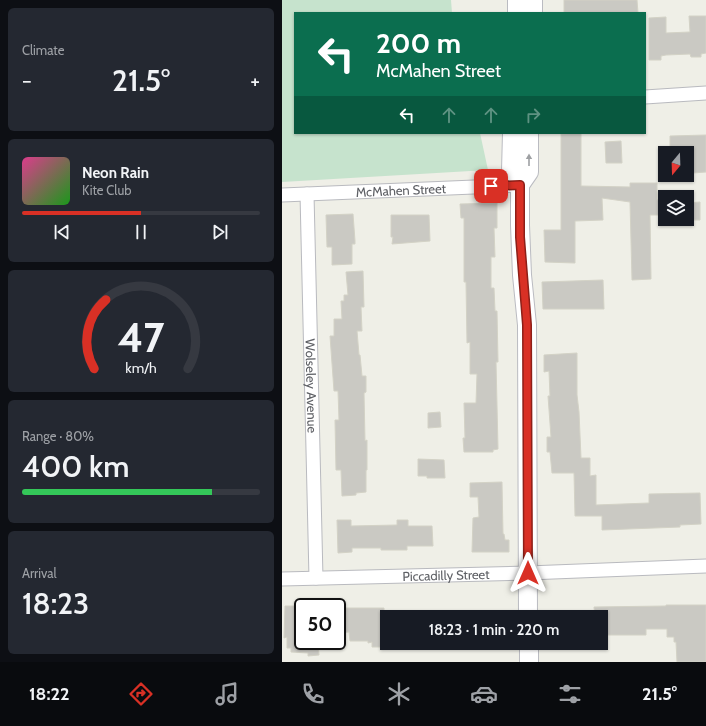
<!DOCTYPE html>
<html lang="en">
<head>
<meta charset="utf-8">
<style>
  body { margin:0; font-family:Cabin,sans-serif; background:#242831; color:#f1f3f6; height:100vh; display:flex; flex-direction:column; font-size:15px; white-space:nowrap }
  * { box-sizing:border-box; margin:0 }
  p { font-size:13px; color:#9ea1a6 }
  .icon { flex:none; width:22px; height:22px; fill:none; stroke:currentColor; stroke-width:2; stroke-linecap:round; stroke-linejoin:round }
  .map { position:relative; flex:1; overflow:hidden }
  .sheet { display:flex; flex-direction:column; gap:8px; padding:8px; background:#0d0f14; width:282px }
  .sheet>* { flex:none }
  .top-card { position:absolute; left:12px; top:12px; width:352px; height:122px; border-radius:0px; box-shadow:0 1px 3px #0004; background:#0b6e4f; color:#fff; overflow:hidden }
  .needle { width:26px; rotate:199deg }
  .fabs { position:absolute; left:376px; top:146px; display:grid; gap:8px }
  .fabs a { display:grid; place-items:center; width:36px; height:36px; border-radius:0px; background:#171b24; box-shadow:0 1px 3px #0004; font-size:20px }
  .speed { position:absolute; left:12px; top:598px; display:flex; gap:8px; font-size:20px; font-weight:700; text-align:center }
  .speed>* { display:grid; place-content:center; width:52px; height:52px; border-radius:50%; background:#171b24; box-shadow:0 1px 3px #0004; line-height:1 }
  .speed .limit { border:2px solid #111; border-radius:6px; background:#fff; color:#111 }
  .pin { position:absolute; display:grid; place-items:center; width:34px; height:34px; color:#fff; margin:-17px; border-radius:8px; box-shadow:0 2px 6px #0006 }
  .me { position:absolute; width:44px; margin:-22px; rotate:0deg; stroke-linejoin:round; filter:drop-shadow(0 0 3px #0008) }
  .turn { display:flex; align-items:center; gap:14px; height:84px; padding:0 16px; font-size:18px }
  .turn .icon { width:52px; height:52px; stroke-width:2.5 }
  .turn b { display:block; font-size:28px; line-height:34px }
  .lanes { display:flex; align-items:center; height:38px; padding:0 16px; background:#0003; justify-content:center; gap:20px; direction:ltr }
  .lanes .off { opacity:.35 }
  .big { font-size:30px; font-weight:600; line-height:1.1 }
  .sheet .card { flex:1; display:flex; flex-direction:column; justify-content:center; gap:6px; min-width:0; padding:0 14px; border-radius:6px; background:#242831 }
  .sheet .dial { align-items:center; gap:0 }
  .dial svg { height:104px; overflow:visible; fill:none; stroke:#363941; stroke-width:7; stroke-linecap:round; text-anchor:middle }
  .dial text { fill:#f1f3f6; stroke:none }
  .song { display:flex; align-items:center; gap:12px }
  .cover { width:48px; height:48px; border-radius:6px; background:linear-gradient(135deg,hsl(330 70% 55%),hsl(120 70% 35%)) }
  .played { height:4px; border-radius:2px; background:linear-gradient(90deg,#d93025 50%,#363941 50%) }
  .keys { display:flex; justify-content:space-around; direction:ltr }
  .heat { display:flex; justify-content:space-between; align-items:center; font-size:22px; direction:ltr }
  .charge { height:6px; border-radius:3px; background:linear-gradient(90deg,#34c759 80%,#363941 0) }
  .trip { position:absolute; left:98px; top:610px; width:228px; height:40px; border-radius:0px; background:#171b24; box-shadow:0 1px 3px #0004; font-weight:600; line-height:40px; text-align:center }
  .menu { display:flex; height:64px; justify-content:space-around; align-items:center; background:#090b0e; color:#9ea1a6 }
  .menu .icon { width:28px; height:28px }
  .menu .selected { color:#d93025 }
  .menu b { font-size:18px; color:#f1f3f6 }
  main { display:flex; flex:1; min-height:0 }
  .map>svg:first-child { display:block }
  .green { fill:#c6e3cd }
  .building { fill:#cac9c3; stroke:#d3d2c6 }
  .lines { fill:none; stroke-linecap:round; stroke-linejoin:round }
  .minor-casing { stroke:#b9babf; stroke-width:15 }
  .secondary-casing { stroke:#babbc1; stroke-width:20 }
  .minor { stroke:#fff; stroke-width:13 }
  .secondary { stroke:#fff; stroke-width:18 }
  .oneway { fill:#9ea0a3 }
  .route-casing { stroke:#8d1f18; stroke-width:10 }
  .route { stroke:#d93025; stroke-width:7 }
  .labels { text-anchor:middle; dominant-baseline:central; stroke-width:3.5; stroke-linejoin:round; paint-order:stroke }
  .street-label { font-size:13px; fill:#5e6065; stroke:#fff }
</style>
</head>
<body>
<main>
<section class="sheet">
<div class="card"><p>Climate</p>
<div class="heat"><a>−</a><b class="big">21.5°</b><a>+</a></div>
</div>
<div class="card">
<div class="song"><i class="cover"></i><div><b>Neon Rain</b><p>Kite Club</p></div></div>
<div class="played"></div>
<div class="keys"><svg class="icon" aria-label="previous" viewBox="0 0 24 24"><path d="M18 5L8 12l10 7zM5 5v14"/></svg><svg class="icon" aria-label="pause" viewBox="0 0 24 24"><path d="M8 5v14M16 5v14"/></svg><svg class="icon" aria-label="next" viewBox="0 0 24 24"><path d="M6 5l10 7-10 7zM19 5v14"/></svg></div>
</div>
<div class="card dial"><svg viewBox="0 0 100 80">
<path d="M14 69A42 42 0 1 1 86 69"/>
<path d="M14 69A42 42 0 0 1 23 16" stroke="#d93025"/>
<text x="50" y="56" font-size="32" font-weight="700">47</text>
<text x="50" y="72" font-size="11">km/h</text>
</svg></div>
<div class="card"><p>Range · 80%</p><b class="big">400 km</b><div class="charge"></div></div>
<div class="card"><p>Arrival</p><b class="big">18:23</b></div>
</section>
<div class="map">
<svg width="424" height="662" viewBox="0 0 424 662">
  <rect width="100%" height="100%" fill="#efefe7"/>
  <!-- green -->
  <path class="green" d="M0 0H169L170 13H13V133H198L206 170 0 182Z"/>
  <!-- building -->
  <path class="building" d="M282 0H355L356 13H282Z
    M407 16H424V53L419 54V57H409L408 54 384 55 379 56V60H367V18L384 17V33L408 32Z
    M299 133V186L348 187V183H375V200L381 199 382 215H368L369 279 350 280 348 202 320 198 321 220 293 221V263L263 262 262 230H279V134Z
    M424 135V172L411 173 410 167H405V153H388V136Z
    M339 141 340 163H324L323 142Z
    M418 202V220H405V203Z
    M215 203V228H212L213 257H209V288H212L213 311H215L216 362H214L216 449 211 450V452H182L181 438H183L182 403H194L195 374H188V342L185 343 184 282H182V218H179L178 204Z
    M71 214 73 241V244H70V264L50 265V247H45L44 215Z
    M109 215H147L148 241 110 244 111 237H109Z
    M81 271 82 307H79L80 331H75L77 355H78L80 376H84V392L82 393 83 441 85 440V470H84V492L74 493V495L60 496 59 470H54L53 420H57L56 391H52L48 336H52V319H60L59 301H62V295H66L64 272Z
    M321 280 322 309H261L260 282Z
    M295 353V395L297 412 299 458H308V476L314 475V505L367 503V494L418 493 419 524 398 525V527L320 530V516H293L292 473H270L268 452H265V437H269L266 396H268L267 371 262 372V355Z
    M158 412 159 427 146 428V413Z
    M136 459 162 460 163 478H145V476H136Z
    M220 482 221 534H222L223 540H227V552H190L191 518 197 517 196 497H188V483Z
    M55 520H69V526L115 525V520H126V526H150L151 546H125V550H99V548H70V552L56 553Z
    M384 605H424V662H395L394 642H392V637H385V629H364V635H319V617H313L312 607 384 606Z
    M3 606H16L17 636H20V641H36L37 655 26 656V653L9 652V648H5V637L2 638Z
    M55 608H102V647H90V642L86 643V641H68L67 632 55 633Z"/>
  <g class="lines">
    <defs>
      <g id="minor">
        <path d="M363 97 424 93"/>
        <path id="s1" d="M25 194 34 578"/>
        <path id="s2" d="M0 195 238 185"/>
        <path id="s3" d="M0 579 246 573 424 566"/>
      </g>
      <path id="secondary" d="M235 13V0
        M251 13V0
        M230 133 229 171 238 185V225L240 275 245 325 246 617
        M238 185 247 172V133
        M247 643V662"/>
    </defs>
    <!-- minor casing -->
    <use href="#minor" class="minor-casing"/>
    <!-- secondary casing -->
    <use href="#secondary" class="secondary-casing"/>
    <!-- minor -->
    <use href="#minor" class="minor"/>
    <!-- secondary -->
    <use href="#secondary" class="secondary"/>
  </g>
  <!-- one-way arrows -->
  <defs><path id="oneway-solid" d="M-6-.8H1V-3.2L6.5 0L1 3.2V.8H-6Z"/></defs>
  <use class="oneway" href="#oneway-solid" transform="translate(247 160) rotate(-90)"/>
  <g class="lines">
    <defs>
      <path id="route" d="M209 186 238 185V237L245 325 246 573"/>
    </defs>
    <!-- route casing -->
    <use href="#route" class="route-casing"/>
    <!-- route -->
    <use href="#route" class="route"/>
  </g>
  <g class="labels">
    <!-- street labels -->
    <g class="street-label">
      <text stroke="none"><textPath href="#s2" startOffset="119">McMahen Street</textPath></text>
      <text stroke="none"><textPath href="#s1" startOffset="192">Wolseley Avenue</textPath></text>
      <text stroke="none"><textPath href="#s3" startOffset="164">Piccadilly Street</textPath></text>
    </g>
  </g>
</svg>
<div class="fabs">
<a><svg class="needle" viewBox="-14 -14 28 28"><path d="M0-13l5 13h-10z" fill="#e53935"/><path d="M0 13l5-13h-10z" fill="#9ea1a6"/></svg></a>
<a><svg class="icon" aria-label="layers" viewBox="0 0 24 24"><path d="M12 4l9 5-9 5-9-5zM3 14l9 5 9-5"/></svg></a>
</div>
<div class="speed"><div class="limit">50</div></div>
<div class="pin" style="left:209px;top:186px;background:#d93025"><svg class="icon" aria-label="arrive" viewBox="0 0 24 24"><path d="M6 21V4h12l-3 4 3 4H6"/></svg></div>
<svg class="me" style="left:246px;top:573px" viewBox="-20 -20 40 40"><path d="M0-17L14 15 0 8-14 15z" fill="#d93025" stroke="#fff" stroke-width="4"/></svg>
<div class="trip">18:23 · 1 min · 220 m</div>
<div class="top-card">
<div class="turn"><svg class="icon" aria-label="left" viewBox="0 0 24 24"><path d="M17 20v-9H6M10 6l-5 5 5 5"/></svg><div><b>200 m</b>McMahen Street</div></div>
<div class="lanes"><svg class="icon" aria-label="left" viewBox="0 0 24 24"><path d="M17 20v-9H6M10 6l-5 5 5 5"/></svg><svg class="icon off" aria-label="ahead" viewBox="0 0 24 24"><path d="M12 20V5M6 11l6-6 6 6"/></svg><svg class="icon off" aria-label="ahead" viewBox="0 0 24 24"><path d="M12 20V5M6 11l6-6 6 6"/></svg><svg class="icon off" aria-label="right" viewBox="0 0 24 24"><path d="M7 20v-9h11M14 6l5 5-5 5"/></svg></div>
</div>
</div>
</main>
<nav class="menu">
<b>18:22</b>
<svg class="icon selected" aria-label="directions" viewBox="0 0 24 24"><path d="M12 3l9 9-9 9-9-9zM9 14v-3h6M13 9l2 2-2 2"/></svg>
<svg class="icon" aria-label="music" viewBox="0 0 24 24"><path d="M9 18V5l10-2v13"/><circle cx="6" cy="18" r="3"/><circle cx="16" cy="16" r="3"/></svg>
<svg class="icon" aria-label="phone" viewBox="0 0 24 24"><path d="M5 4h4l2 5-3 2q2 4 5 5l2-3 5 2v4C11 20 4 13 5 4z"/></svg>
<svg class="icon" aria-label="climate" viewBox="0 0 24 24"><path d="M12 3v18M4 7l16 10M4 17L20 7"/></svg>
<svg class="icon" aria-label="car" viewBox="0 0 24 24"><path d="M5 17H2v-5l4-1 3-4h7l3 4 3 1v5h-3M9 17h6M6 11h13"/><circle cx="7" cy="17" r="2"/><circle cx="17" cy="17" r="2"/></svg>
<svg class="icon" aria-label="filters" viewBox="0 0 24 24"><path d="M4 7h16M4 17h16"/><circle cx="9" cy="7" r="2"/><circle cx="15" cy="17" r="2"/></svg>
<b>21.5°</b>
</nav>
</body>
</html>
